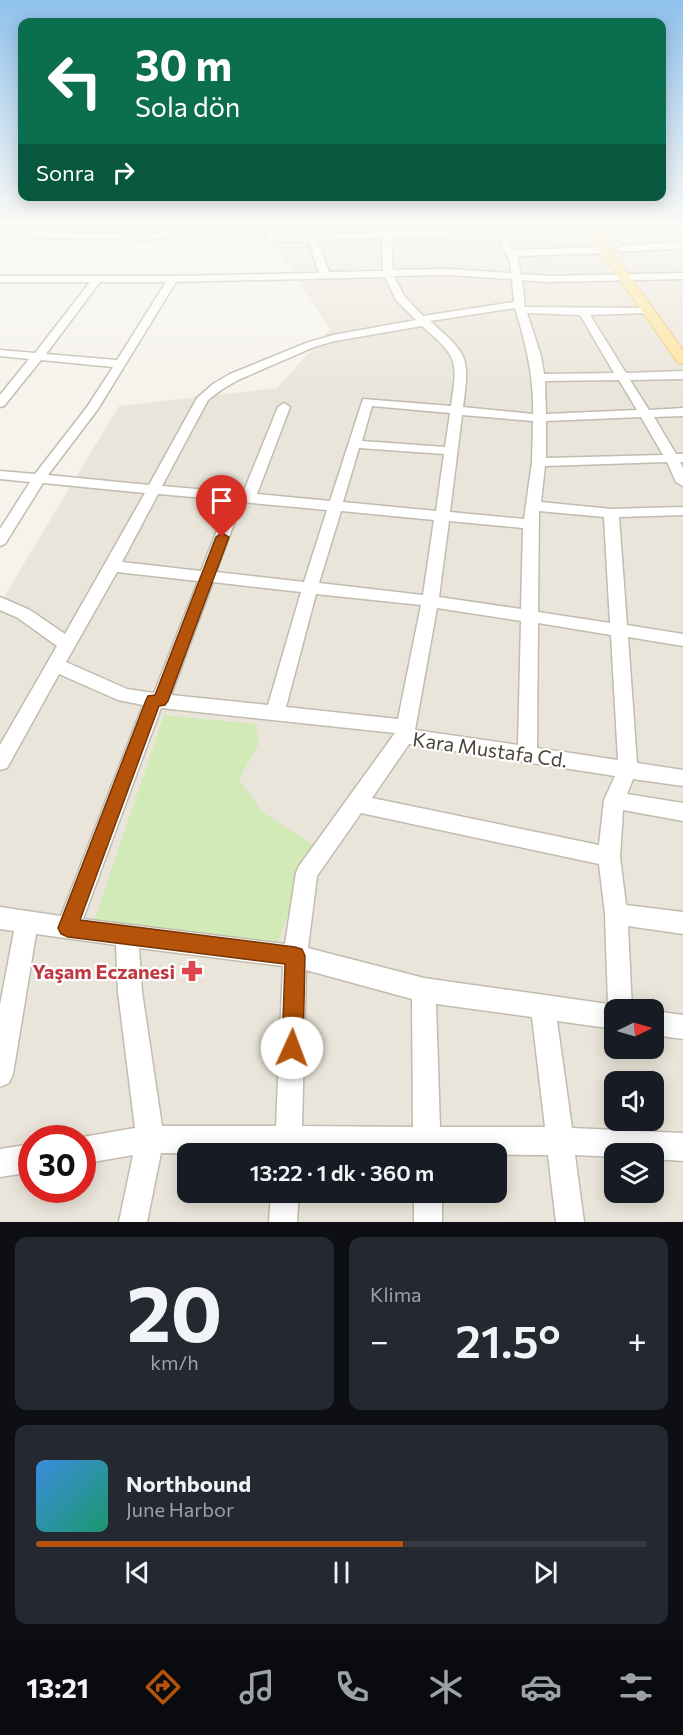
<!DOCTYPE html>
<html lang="tr">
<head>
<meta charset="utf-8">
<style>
  body { margin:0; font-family:Commissioner,sans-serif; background:#242831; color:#f1f3f6; height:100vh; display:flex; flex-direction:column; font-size:22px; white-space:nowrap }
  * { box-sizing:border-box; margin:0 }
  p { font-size:20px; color:#9ea1a6 }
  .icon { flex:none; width:33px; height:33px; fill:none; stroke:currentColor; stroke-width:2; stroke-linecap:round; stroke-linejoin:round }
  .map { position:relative; height:1222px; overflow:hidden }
  .drawer { display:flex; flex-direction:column; gap:15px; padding:15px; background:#0d0f14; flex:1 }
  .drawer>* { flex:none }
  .hud { position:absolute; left:18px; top:18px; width:648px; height:183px; border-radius:12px; box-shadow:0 3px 15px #0003; background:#0b6e4f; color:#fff; overflow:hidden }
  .needle { width:39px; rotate:85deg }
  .buttons { position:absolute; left:604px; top:999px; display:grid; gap:12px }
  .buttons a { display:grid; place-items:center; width:60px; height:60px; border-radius:12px; background:#171b24; box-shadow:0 3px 15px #0003; font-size:30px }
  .speed { position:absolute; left:18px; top:1125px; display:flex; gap:12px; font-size:30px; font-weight:700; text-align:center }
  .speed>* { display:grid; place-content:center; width:78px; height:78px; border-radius:50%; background:#171b24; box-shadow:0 3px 15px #0003; line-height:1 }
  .speed .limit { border:9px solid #d22; background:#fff; color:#111 }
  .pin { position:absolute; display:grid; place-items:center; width:51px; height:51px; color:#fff; margin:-62px -26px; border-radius:50% 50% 50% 0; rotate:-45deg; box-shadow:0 0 6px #0007 }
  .pin .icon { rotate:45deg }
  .me { position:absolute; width:66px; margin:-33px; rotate:2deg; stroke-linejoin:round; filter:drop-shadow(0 0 4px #0008) }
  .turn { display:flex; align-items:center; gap:21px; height:126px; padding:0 18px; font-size:27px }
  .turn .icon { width:78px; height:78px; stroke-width:2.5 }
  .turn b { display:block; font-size:42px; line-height:51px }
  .then { display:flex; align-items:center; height:57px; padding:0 18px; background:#0003; gap:12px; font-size:22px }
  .big { font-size:45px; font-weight:600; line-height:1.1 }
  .drawer .widget { flex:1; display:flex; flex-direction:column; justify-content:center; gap:9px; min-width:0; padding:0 21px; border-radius:12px; background:#242831 }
  .drawer .dial { align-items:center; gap:0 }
  .dial b { font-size:78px; line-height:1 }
  .song { display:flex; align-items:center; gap:18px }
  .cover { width:72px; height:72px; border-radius:9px; background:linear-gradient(135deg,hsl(210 70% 55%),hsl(160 70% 35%)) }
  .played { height:6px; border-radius:3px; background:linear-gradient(90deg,#b45309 60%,#363941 60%) }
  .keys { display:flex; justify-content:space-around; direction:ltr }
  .heat { display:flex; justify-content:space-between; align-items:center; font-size:33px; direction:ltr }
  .drawer .tiles { flex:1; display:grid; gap:15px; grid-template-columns:1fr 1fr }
  .widget:last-child { grid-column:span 2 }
  .trip { position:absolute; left:177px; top:1143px; width:330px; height:60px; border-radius:12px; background:#171b24; box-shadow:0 3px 15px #0003; font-weight:600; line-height:60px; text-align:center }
  .tab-bar { display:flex; height:96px; justify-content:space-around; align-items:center; background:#090b0e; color:#9ea1a6 }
  .tab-bar .icon { width:42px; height:42px }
  .tab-bar .active { color:#b45309 }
  .tab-bar b { font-size:27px; color:#f1f3f6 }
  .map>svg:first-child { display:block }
  .residential { fill:#eae5da; fill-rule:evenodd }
  .green { fill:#d2eab5 }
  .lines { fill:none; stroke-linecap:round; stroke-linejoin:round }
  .minor-casing { stroke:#c2bbae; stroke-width:3 }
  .major-casing { stroke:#e6c16a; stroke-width:2 }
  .minor { fill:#fff; fill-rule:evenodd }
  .major { fill:#ffe39c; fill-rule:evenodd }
  .route { fill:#b45309; stroke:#753606; stroke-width:1.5 }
  .labels { text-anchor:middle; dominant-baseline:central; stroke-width:4.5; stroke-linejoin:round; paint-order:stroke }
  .near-street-label { font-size:20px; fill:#4b4439; stroke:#fff }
  .near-health-label { font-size:20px; font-weight:bold; fill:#be3a42; stroke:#fff; text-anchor:end }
</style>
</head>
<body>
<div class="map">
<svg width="683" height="1222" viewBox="0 0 683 1222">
  <rect width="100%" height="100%" fill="#f6f3ec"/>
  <!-- residential -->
  <path class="residential" d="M261 224H683V1222H0V603L119 406 277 388 330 329ZM615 1010H654V1048H615ZM615 1082H654V1120H615ZM32 1138H82V1190H32ZM188 1154H496V1192H188ZM615 1154H654V1192H615Z"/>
  <!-- green -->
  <path class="green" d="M164 715 256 724 259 743 239 779 262 812 313 845 276 947 93 924Z"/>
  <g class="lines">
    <defs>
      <path id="minor" d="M173 224H197L176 228 166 237 150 240 42 238 0 233V227L42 232 150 234 160 233Z
        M265 224H273L276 236H307L304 224H312L316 234 382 232 383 224H391V232L493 229 491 224H499L502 229 591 226 594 227V231L505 234 514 250 606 247 611 250 606 253 517 256 521 274 548 276 683 273V279L548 282 522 280 525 307 652 308V312L648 313 590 315 626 373 683 371V379L630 380 649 410 683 408V416L654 417 676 454H683V462H680L683 468V486L676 482 667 462 545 466 541 502 611 509 683 507V515L619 517 627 625 683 634V646L628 637 637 763 683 770V786L633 779 627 794 683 803V821L623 810 620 857 626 905 683 912V934L628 926 632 1010H615V1029L557 1021 572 1128 683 1133V1161L654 1159V1154H615V1157L575 1155 584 1222H556L548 1155 161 1153 147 1222H119L133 1155 82 1164V1138H77L135 1128 118 992 116 945 36 934 13 1074 9 1083 0 1087V1005L14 931 0 929V907L61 916 143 705 118 700 59 674 7 768 0 770V745L57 646 18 618 0 610V597L30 610 65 634 145 493 43 483 5 544 0 546V529L30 482 0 479V471L35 474 87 407 113 367 41 360 4 406 0 407V395L29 359 0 356V350L35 353 90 282H0V276H173L319 273 309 242 271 241 266 236ZM496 234 510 261 511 273 448 269 393 270 391 237ZM382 238 383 271 329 272 318 240ZM448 275 512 279 514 302 423 316 404 296 394 276ZM385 277 396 300 416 320 333 335 306 343 230 374 213 384 197 398 149 485 48 475 98 409 176 282ZM100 282H166L117 360 46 354ZM515 308C526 344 534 376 533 414L463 407C470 356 468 355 430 321ZM527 313 580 315 614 373 544 374 541 356ZM422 326C458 358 458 359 451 406L363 399 330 501 257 494 290 407 284 403 278 407 243 493 162 486 208 400 221 390 238 380 314 347 335 341ZM619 380 637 410 546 414 545 381ZM372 406 450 413 445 447 362 441ZM462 415 533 421 532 462 524 519 450 512ZM641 417 663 455 546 458V421ZM359 448 444 454 436 511 343 502ZM158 494 229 500 201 571 122 562ZM242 502 327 510 304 582 216 572ZM341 511 434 520 423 595 319 583ZM539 511 604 517 610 623 538 612ZM449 521 523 528 521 609 439 597ZM117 572 198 581 154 693 127 689 66 662ZM213 582 301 592 268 705 171 695ZM316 594 421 605 398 719 286 707ZM437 608 521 621 518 745 415 730ZM538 623 611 635 618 760 537 748ZM161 708 395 733 299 866 296 873 285 944 83 919ZM409 744 615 776 604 800 599 845 372 798ZM361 813 599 864 605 914 608 1004 424 978 308 948 317 876ZM139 948 283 966 276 1126H162L142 992ZM306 970 412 999 413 1127 302 1126ZM436 1004 532 1017 545 1127H440Z
        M670 224 683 225V232Z
        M683 242V248L621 252 616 249 621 246Z
        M654 1011 683 1015V1039L654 1035Z
        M32 1144V1172L0 1177V1149Z
        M271 1192H299L297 1222H269Z
        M414 1192H442V1222H414Z"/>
      <path id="major" d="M581 224H592L683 350V364L678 363Z"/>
    </defs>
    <!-- minor casing -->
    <use href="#minor" class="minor-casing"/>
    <!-- major casing -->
    <use href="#major" class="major-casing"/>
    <!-- minor -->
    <use href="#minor" class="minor"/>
    <!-- major -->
    <use href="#major" class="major"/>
  </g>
  <!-- sky -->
  <linearGradient id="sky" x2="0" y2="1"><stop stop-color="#8fc1ec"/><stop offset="0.57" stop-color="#fbfaf6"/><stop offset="1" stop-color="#fbfaf6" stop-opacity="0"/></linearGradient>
  <rect width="683" height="395" fill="url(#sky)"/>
  <!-- route -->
  <path class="route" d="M222 533 229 537 168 701 165 705 159 706 80 920 295 947 302 949 305 956 303 1048 299 1055 292 1058 285 1055 282 1048 285 964 68 937 61 934 58 928 146 700 148 696 155 695 216 537Z"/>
  <!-- icons -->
  <defs>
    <symbol id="pharmacy-bare" viewBox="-9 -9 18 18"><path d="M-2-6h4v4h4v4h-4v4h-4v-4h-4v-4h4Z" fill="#e0444e" stroke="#fff" stroke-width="2.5" paint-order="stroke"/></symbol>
  </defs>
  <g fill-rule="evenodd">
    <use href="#pharmacy-bare" x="177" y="956" width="30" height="30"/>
  </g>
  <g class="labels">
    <!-- near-street labels -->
    <g class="near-street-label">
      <text transform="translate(490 749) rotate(8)">Kara Mustafa Cd.</text>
    </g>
    <!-- near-health labels -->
    <g class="near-health-label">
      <text x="175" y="971">Yaşam Eczanesi</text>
    </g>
  </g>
</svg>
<div class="buttons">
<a><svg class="needle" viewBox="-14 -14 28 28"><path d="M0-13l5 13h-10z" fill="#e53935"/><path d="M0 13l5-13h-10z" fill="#9ea1a6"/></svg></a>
<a><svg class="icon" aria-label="sound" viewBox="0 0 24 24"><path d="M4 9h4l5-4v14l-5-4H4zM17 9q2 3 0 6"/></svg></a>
<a><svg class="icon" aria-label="layers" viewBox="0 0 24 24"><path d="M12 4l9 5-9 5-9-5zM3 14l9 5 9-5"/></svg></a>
</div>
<div class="speed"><div class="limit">30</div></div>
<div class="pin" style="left:222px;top:537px;background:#d93025"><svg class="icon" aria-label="arrive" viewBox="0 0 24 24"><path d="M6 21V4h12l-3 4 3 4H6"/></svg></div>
<svg class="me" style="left:292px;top:1048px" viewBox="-20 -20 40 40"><circle r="19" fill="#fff"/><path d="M0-13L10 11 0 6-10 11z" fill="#b45309"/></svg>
<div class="trip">13:22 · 1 dk · 360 m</div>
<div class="hud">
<div class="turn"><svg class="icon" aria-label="left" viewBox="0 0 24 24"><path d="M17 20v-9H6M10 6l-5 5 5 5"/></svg><div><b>30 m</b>Sola dön</div></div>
<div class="then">Sonra<svg class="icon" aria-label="right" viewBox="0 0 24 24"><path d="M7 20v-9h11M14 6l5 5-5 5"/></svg></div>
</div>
</div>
<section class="drawer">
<div class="tiles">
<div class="widget dial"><b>20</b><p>km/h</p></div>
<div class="widget"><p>Klima</p>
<div class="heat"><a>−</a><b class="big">21.5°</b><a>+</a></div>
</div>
<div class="widget">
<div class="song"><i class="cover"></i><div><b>Northbound</b><p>June Harbor</p></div></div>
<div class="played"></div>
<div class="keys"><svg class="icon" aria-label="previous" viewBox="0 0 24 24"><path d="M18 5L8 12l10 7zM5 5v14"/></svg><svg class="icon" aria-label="pause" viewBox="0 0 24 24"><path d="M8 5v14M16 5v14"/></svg><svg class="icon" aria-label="next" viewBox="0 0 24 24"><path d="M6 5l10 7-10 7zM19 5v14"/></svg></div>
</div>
</div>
</section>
<nav class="tab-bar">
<b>13:21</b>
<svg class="icon active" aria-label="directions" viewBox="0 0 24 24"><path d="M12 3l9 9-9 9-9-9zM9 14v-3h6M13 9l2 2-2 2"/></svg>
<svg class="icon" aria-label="music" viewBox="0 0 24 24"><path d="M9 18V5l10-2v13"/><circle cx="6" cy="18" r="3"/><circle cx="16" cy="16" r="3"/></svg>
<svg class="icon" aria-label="phone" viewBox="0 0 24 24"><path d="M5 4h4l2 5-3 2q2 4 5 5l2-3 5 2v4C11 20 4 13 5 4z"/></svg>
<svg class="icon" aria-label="climate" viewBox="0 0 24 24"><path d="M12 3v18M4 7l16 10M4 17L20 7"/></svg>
<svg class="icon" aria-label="car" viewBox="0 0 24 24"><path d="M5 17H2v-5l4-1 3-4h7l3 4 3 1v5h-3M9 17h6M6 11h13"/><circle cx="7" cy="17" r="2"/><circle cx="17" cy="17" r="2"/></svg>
<svg class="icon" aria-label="filters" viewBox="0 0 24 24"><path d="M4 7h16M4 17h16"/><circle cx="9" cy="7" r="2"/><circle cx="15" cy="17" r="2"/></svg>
</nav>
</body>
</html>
